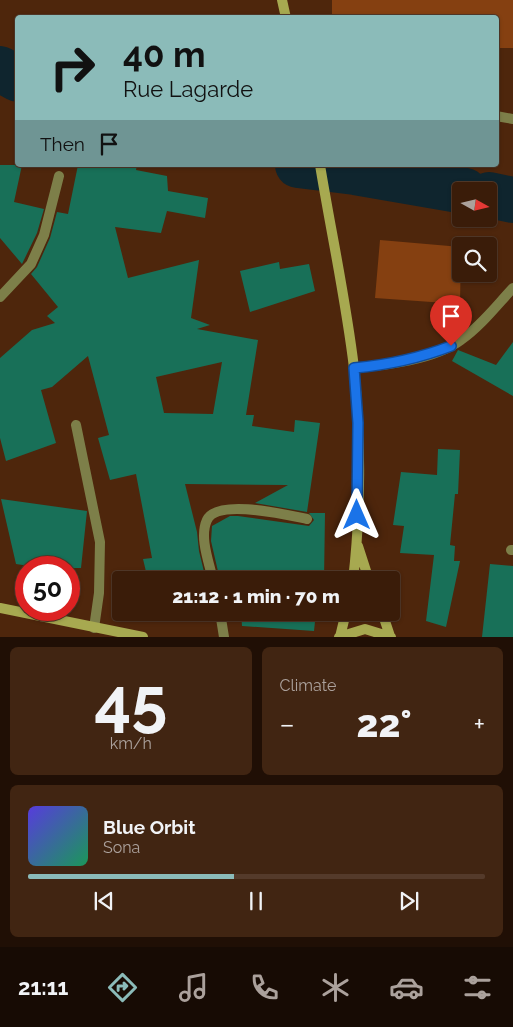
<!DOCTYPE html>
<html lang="en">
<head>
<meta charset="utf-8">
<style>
  body { margin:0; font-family:Raleway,sans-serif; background:#412512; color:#f1f3f6; height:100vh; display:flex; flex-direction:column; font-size:19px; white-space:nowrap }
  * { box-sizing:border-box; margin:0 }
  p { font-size:16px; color:#aba19c }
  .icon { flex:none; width:28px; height:28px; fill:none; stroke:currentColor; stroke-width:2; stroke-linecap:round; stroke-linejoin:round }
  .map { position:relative; height:637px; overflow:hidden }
  .details { display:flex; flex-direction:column; gap:10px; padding:10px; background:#200f05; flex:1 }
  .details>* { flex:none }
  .top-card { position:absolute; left:15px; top:15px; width:484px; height:152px; border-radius:5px; box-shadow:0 1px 4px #0004,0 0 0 1px #543a2a; background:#8bbbb9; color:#111; overflow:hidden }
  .needle { width:32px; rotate:98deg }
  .buttons { position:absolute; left:452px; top:182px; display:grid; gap:10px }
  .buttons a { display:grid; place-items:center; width:45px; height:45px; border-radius:5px; background:#3a1c09; box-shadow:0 1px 4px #0004,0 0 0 1px #543a2a; font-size:25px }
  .speed { position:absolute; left:15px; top:556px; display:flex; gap:10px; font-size:25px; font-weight:700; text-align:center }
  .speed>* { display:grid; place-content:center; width:65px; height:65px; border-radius:50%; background:#3a1c09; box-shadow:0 1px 4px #0004,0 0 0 1px #543a2a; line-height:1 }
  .speed .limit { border:8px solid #d22; background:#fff; color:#111 }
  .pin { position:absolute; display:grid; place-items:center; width:42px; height:42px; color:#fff; margin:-51px -21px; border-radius:50% 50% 50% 0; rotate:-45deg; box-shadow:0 0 5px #0007 }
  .pin .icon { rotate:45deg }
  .me { position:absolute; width:55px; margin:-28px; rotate:0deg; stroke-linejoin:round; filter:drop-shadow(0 0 4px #0008) }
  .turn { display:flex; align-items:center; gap:18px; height:105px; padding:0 25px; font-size:22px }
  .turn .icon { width:65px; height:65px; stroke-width:2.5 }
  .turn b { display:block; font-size:35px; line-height:42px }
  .then { display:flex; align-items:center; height:48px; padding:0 25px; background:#0003; gap:10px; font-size:19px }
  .big { font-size:38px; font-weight:800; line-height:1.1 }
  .details .tile { flex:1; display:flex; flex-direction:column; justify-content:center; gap:8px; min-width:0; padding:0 18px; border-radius:8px; background:#412512 }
  .details .dial { align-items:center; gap:0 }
  .dial b { font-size:65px; line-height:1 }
  .song { display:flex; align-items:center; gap:15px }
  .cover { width:60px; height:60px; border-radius:8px; background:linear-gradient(135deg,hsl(250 70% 55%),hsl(150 70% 35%)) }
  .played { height:5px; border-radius:2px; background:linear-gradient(90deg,#8bbbb9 45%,#543a2a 45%) }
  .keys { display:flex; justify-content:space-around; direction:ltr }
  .heat { display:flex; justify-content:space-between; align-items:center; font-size:28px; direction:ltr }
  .details .tiles { flex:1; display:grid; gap:10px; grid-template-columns:1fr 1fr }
  .tile:last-child { grid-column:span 2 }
  .trip { position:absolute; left:112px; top:571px; width:288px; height:50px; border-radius:5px; background:#3a1c09; box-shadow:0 1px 4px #0004,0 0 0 1px #543a2a; font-weight:800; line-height:50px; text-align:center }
  .tabs { display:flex; height:80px; justify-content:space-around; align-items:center; background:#170b04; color:#aba19c }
  .tabs .icon { width:35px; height:35px }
  .tabs .on { color:#8bbbb9 }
  .tabs b { font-size:22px; color:#f1f3f6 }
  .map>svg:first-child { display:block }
  .green { fill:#854011 }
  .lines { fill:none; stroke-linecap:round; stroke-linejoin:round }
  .river { stroke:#0f252e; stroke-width:46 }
  .building { fill:#187058; fill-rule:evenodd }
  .street { stroke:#7d7f49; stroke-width:10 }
  .secondary { stroke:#a7a950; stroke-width:10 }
  .route-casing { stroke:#114b97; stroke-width:12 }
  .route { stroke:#1a73e8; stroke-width:9 }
</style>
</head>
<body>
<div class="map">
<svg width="513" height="637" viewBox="0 0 513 637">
  <rect width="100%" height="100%" fill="#4e260c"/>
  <!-- green -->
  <path class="green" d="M332 0H513V48H496V18L332 17Z
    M380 240 461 247 460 304 375 298Z"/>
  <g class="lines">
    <!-- river -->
    <path class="river" d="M0 69 18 79
      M298 165 355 172 465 191
      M489 195 513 200"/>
  </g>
  <!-- building -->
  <path class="building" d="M0 165H22L14 202 44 209 37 233 22 264 0 238Z
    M78 165H137L136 170 167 176 168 191 208 198 205 218 167 211 161 233 115 227 128 278 199 260 191 318 210 325 197 329 258 340 246 415H254L252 426 294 432 295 420 320 423 307 512 255 503 288 485 185 484 197 532 199 551 206 580H148L143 559 152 558 136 474 110 480 98 438 109 435 88 356 52 387 41 390 56 443 6 461 0 438V358L32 330 55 323 47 316 58 307 31 274 37 267 50 238 57 212 68 214ZM222 362 213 414 164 413 156 377Z
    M279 262 280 269 309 264 315 291 250 312 240 271Z
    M513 342V396L452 361 458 350 496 365Z
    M438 449 460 450 458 494H455L450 545 455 546 454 561H460L446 627 426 621 434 555 400 553 404 526 393 525 401 472 437 475Z
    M1 499 87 511 81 568H42L16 564Z
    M309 513H325L324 580H220L211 541 212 526 230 516H238L309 526 314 520Z
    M490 564 513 566V637H482Z
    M241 612H316L314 631 242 626Z"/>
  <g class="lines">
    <!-- street -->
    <path class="street" d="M496 116 513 119
      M0 297 31 264 44 235 59 176
      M354 368C386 365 434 360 461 340 481 326 497 305 513 288
      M76 425 100 542 99 593 94 628
      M511 550H513
      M213 580C209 562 199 537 207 520 217 498 287 515 307 519
      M220 612 224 637"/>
    <!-- secondary -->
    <path class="secondary" d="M282 0 286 18
      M320 165C331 232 346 300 354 368 361 435 361 513 353 580
      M358 546 369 580
      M0 608 143 637
      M382 612 390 636
      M339 637 365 629 391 637
      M340 637 346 612"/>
  </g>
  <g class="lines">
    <defs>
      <path id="route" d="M357 515 358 423 354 368C387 365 420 358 451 346"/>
    </defs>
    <!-- route casing -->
    <use href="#route" class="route-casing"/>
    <!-- route -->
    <use href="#route" class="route"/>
  </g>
</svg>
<div class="buttons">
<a><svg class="needle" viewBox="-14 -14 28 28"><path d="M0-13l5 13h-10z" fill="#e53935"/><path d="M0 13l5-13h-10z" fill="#aba19c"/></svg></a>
<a><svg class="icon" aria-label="search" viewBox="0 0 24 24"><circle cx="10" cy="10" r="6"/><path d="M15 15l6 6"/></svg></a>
</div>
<div class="speed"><div class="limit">50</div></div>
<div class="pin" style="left:451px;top:346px;background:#d93025"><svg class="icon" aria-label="arrive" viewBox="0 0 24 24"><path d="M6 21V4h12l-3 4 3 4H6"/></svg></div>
<svg class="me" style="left:357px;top:515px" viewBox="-20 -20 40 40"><path d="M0-17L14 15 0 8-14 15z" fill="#1a73e8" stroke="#fff" stroke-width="4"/></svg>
<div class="trip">21:12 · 1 min · 70 m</div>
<div class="top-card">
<div class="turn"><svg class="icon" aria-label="right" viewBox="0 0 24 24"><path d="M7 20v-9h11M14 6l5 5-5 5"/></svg><div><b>40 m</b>Rue Lagarde</div></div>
<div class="then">Then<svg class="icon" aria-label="arrive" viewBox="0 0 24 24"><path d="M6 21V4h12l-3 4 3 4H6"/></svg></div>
</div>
</div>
<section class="details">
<div class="tiles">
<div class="tile dial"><b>45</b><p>km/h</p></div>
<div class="tile"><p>Climate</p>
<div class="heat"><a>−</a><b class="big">22°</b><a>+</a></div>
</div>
<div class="tile">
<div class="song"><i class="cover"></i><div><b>Blue Orbit</b><p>Sona</p></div></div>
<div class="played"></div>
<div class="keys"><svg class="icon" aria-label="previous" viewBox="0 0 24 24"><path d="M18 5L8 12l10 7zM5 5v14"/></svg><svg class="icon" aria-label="pause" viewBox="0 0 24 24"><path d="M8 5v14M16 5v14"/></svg><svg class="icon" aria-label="next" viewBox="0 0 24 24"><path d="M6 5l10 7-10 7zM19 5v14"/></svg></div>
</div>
</div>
</section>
<nav class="tabs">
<b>21:11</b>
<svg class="icon on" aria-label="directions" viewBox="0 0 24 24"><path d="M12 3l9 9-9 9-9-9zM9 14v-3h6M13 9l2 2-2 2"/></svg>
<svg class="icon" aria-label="music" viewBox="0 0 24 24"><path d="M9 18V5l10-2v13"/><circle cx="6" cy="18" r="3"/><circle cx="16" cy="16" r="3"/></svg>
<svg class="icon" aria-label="phone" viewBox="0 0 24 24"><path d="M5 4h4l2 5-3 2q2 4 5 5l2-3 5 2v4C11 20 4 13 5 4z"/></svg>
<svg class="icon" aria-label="climate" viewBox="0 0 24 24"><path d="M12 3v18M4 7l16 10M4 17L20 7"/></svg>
<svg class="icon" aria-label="car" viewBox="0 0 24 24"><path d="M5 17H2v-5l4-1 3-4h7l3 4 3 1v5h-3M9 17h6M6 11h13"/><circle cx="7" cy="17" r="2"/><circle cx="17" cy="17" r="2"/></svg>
<svg class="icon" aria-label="filters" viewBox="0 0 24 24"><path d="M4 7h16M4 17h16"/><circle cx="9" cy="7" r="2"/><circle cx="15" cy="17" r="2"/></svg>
</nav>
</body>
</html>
